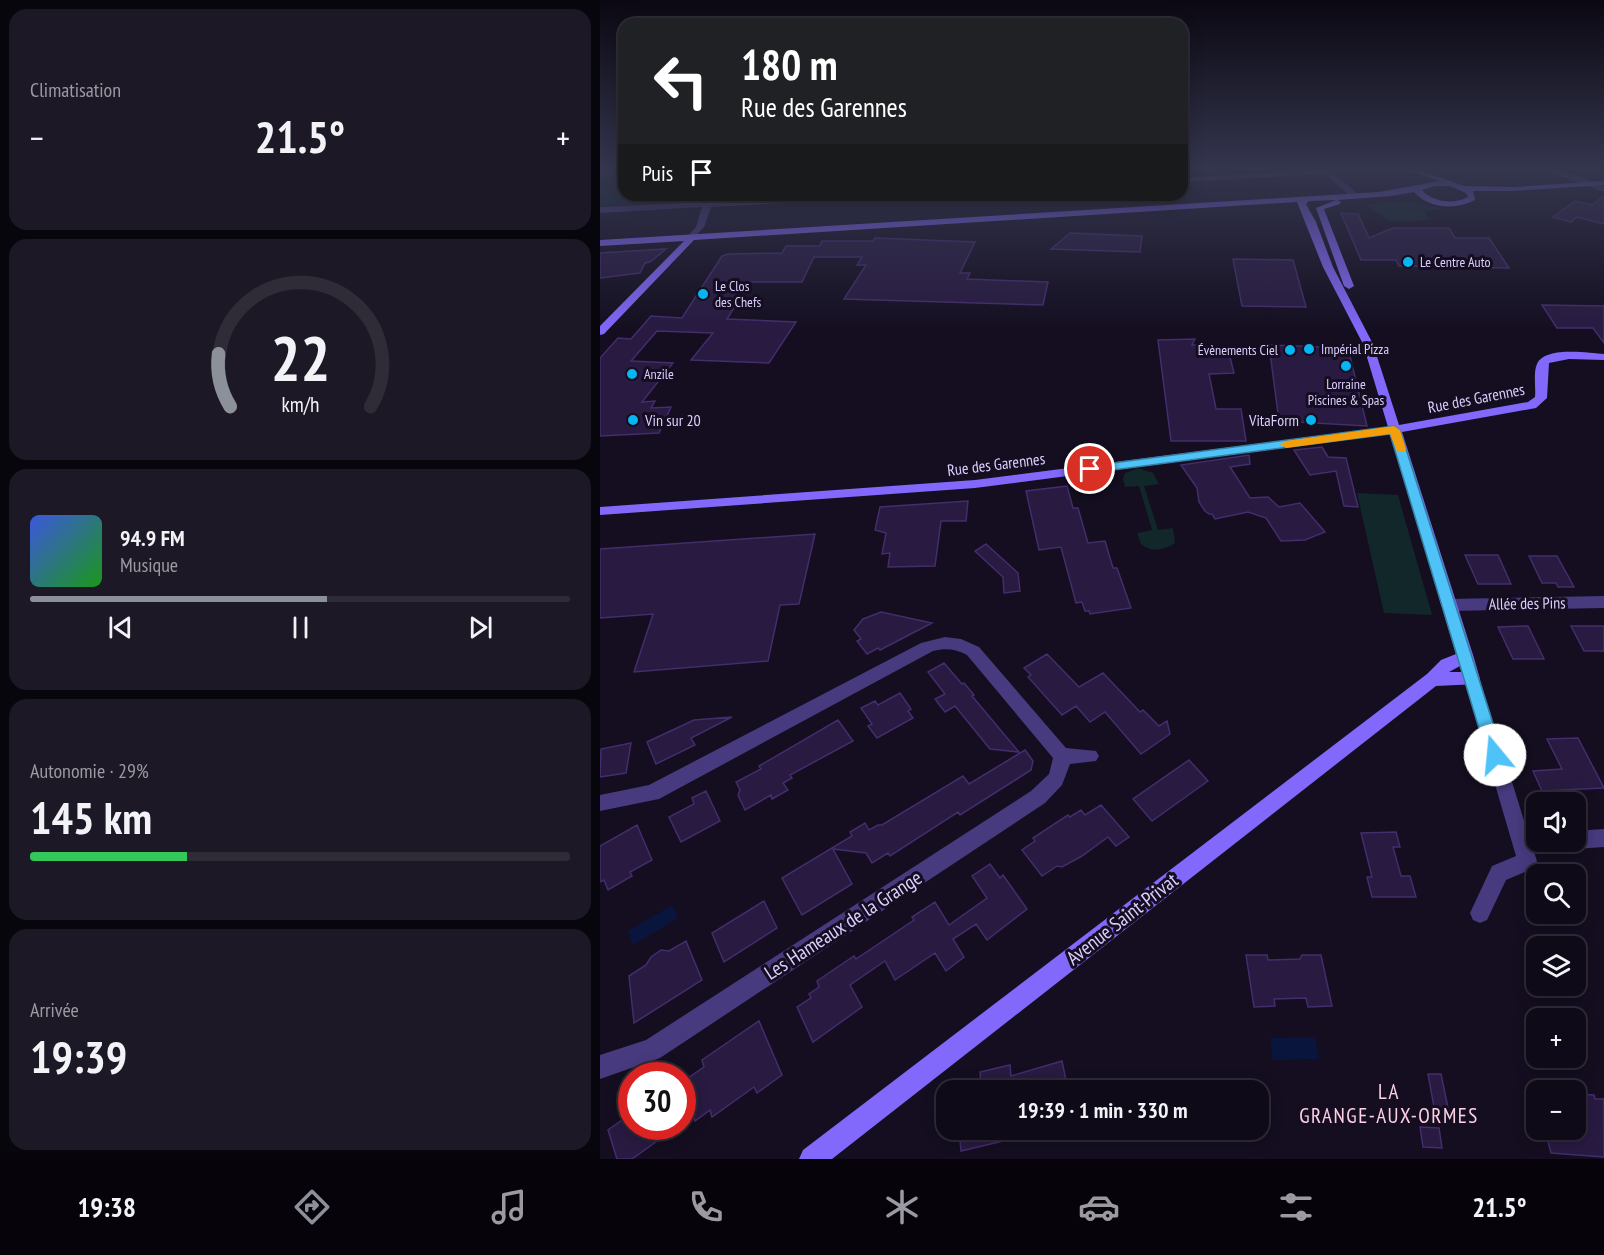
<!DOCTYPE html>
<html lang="fr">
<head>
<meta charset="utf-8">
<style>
  body { margin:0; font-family:"PT Sans Narrow",sans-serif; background:#1d1825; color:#f1f3f6; height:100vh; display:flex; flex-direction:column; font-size:22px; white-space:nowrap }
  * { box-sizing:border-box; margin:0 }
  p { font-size:20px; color:#9b9aa2 }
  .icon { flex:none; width:33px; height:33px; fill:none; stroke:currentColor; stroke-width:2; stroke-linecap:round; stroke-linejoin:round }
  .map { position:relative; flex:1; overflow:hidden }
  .drawer { display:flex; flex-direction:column; gap:9px; padding:9px; background:#08060d; width:600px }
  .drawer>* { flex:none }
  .hud { position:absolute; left:18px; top:18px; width:570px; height:183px; border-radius:18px; box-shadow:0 3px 15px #0003,0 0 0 2px #2f2b37; background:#202124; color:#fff; overflow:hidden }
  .fabs { position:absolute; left:926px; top:792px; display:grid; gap:12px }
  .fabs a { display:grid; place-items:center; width:60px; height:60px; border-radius:12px; background:#0f0a18; box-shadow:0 3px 15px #0003,0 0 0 2px #2f2b37; font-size:30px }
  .speed { position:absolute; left:18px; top:1062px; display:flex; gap:12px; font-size:30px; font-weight:700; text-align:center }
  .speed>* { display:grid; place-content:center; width:78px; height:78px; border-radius:50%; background:#0f0a18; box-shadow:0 3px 15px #0003,0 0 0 2px #2f2b37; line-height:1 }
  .speed .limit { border:9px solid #d22; background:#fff; color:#111 }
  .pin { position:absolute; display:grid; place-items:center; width:51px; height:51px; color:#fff; margin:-26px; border:3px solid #fff; border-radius:50%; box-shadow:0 2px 6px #0007 }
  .me { position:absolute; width:66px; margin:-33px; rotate:343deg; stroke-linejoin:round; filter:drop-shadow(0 0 4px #0008) }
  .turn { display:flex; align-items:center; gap:21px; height:126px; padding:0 24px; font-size:27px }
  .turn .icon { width:78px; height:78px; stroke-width:2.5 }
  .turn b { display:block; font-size:42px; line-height:51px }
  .then { display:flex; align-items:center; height:57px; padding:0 24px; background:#0003; gap:12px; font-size:22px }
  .big { font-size:45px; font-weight:600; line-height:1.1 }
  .drawer .tile { flex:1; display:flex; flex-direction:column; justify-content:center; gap:9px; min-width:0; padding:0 21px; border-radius:18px; background:#1d1825 }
  .drawer .dial { align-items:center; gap:0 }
  .dial svg { height:156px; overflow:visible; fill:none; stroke:#2f2b37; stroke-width:7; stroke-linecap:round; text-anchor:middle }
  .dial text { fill:#f1f3f6; stroke:none }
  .song { display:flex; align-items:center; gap:18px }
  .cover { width:72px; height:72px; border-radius:9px; background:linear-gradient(135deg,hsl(230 70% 55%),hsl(120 70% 35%)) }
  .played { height:6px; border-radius:3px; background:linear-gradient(90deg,#8c9099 55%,#2f2b37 55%) }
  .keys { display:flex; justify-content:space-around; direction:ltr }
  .heat { display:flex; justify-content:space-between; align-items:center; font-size:33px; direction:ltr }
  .charge { height:9px; border-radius:4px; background:linear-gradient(90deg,#34c759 29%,#2f2b37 0) }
  .trip { position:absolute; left:336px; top:1080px; width:333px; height:60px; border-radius:18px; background:#0f0a18; box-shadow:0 3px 15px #0003,0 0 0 2px #2f2b37; font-weight:600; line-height:60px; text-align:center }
  .tabs { display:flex; height:96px; justify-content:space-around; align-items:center; background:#06040a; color:#9b9aa2 }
  .tabs .icon { width:42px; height:42px }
  .tabs .active { color:#8c9099 }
  .tabs b { font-size:27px; color:#f1f3f6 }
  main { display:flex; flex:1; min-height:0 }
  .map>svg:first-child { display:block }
  .green { fill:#11272a }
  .water { fill:#0a153d }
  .building { fill:#281a41; stroke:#432d6c; stroke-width:1.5 }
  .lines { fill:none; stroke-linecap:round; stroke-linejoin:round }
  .street { fill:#473a7e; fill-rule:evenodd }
  .secondary { fill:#8268fb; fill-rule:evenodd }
  .route { fill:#4fc3f7; stroke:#337fa1; stroke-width:1.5 }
  .slow { fill:#f59e0b }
  .poi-dot { fill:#06b6f2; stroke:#140e20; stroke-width:2 }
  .labels { text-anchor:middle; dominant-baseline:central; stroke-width:6; stroke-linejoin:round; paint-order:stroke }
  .far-poi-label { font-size:14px; fill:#dbcefe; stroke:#140e20; text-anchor:start }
  .street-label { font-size:16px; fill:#dbcefe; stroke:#140e20 }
  .poi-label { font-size:16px; fill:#dbcefe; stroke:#140e20; text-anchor:start }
  .near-street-label { font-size:20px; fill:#dbcefe; stroke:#140e20 }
  .near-neighbourhood-label { font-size:21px; letter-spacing:1.5px; fill:#fed0e6; stroke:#140e20 }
</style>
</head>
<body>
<main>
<section class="drawer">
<div class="tile"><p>Climatisation</p>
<div class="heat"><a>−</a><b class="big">21.5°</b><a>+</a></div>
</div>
<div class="tile dial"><svg viewBox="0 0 100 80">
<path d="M14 69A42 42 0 1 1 86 69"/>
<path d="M14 69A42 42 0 0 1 8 42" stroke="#8c9099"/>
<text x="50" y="56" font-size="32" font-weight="700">22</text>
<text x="50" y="72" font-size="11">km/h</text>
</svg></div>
<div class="tile">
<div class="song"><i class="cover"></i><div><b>94.9 FM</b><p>Musique</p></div></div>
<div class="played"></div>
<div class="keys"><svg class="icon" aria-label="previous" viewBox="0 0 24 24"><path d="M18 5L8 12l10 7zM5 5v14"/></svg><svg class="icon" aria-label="pause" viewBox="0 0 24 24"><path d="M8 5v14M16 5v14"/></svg><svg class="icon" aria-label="next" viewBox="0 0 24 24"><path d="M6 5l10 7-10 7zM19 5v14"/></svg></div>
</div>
<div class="tile"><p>Autonomie · 29%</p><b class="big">145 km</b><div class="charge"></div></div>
<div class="tile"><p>Arrivée</p><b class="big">19:39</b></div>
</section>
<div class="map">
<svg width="1004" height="1159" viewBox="0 0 1004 1159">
  <rect width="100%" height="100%" fill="#140e20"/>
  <!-- green -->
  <path class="green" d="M0 169H24V195H77L66 203 0 206Z
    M810 202 841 208 824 212 831 220 790 222 765 204Z
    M538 468 553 473 559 484 544 486 558 530 573 528 575 543C565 550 551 553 541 544L537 533 552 530 539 486 525 487 523 479 525 473Z
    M757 493 798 495 832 615 784 613Z"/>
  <!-- water -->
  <path class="water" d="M72 905 78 918 33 945 28 931Z
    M715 1037 719 1059 673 1060 670 1038Z"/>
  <!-- building -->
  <path class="building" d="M1004 196V224L977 217 971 222 953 217 975 201 992 205Z
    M741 213 758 214 769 238 793 228H849L855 238H889L909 268 799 266 796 260H761Z
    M470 233 542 236 540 252 451 249Z
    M275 238 375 242 360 273H370L367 279 448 282 443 305 244 299 266 265H257L262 257H214L202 282H150L127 319 196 322 169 363 91 360 113 333 57 331 31 361 73 363 42 402 55 401 51 408 71 407 59 433 0 436V358L18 338 31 339 51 316 82 318 122 256 128 254 182 253 186 246H220L222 241H273Z
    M66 249 50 262 45 263 40 273 0 278V253Z
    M633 259 693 260 706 307 642 306Z
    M942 305 1004 306V343L993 328H957Z
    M595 339 592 345H603L605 354 629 353 634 373 609 374 616 409H641L646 441H571L558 340Z
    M669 345 748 348 767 426 679 421Z
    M722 447 728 457 746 458 758 507 744 506 736 471 710 475 694 450Z
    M649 455 650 464 630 467 650 498 668 497 679 507 700 503 725 532 705 540 681 541 666 518 648 512 615 519 612 514H609L605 511 599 502 597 488 581 465Z
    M467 486 473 508H478L488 543 505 541 513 568H517L531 608 490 614 489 611H485L482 602 476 603 461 547 439 550 426 491Z
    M368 501 366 521H341L335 566 288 567 290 553 282 554 286 533 275 530 280 507Z
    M215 534 199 604 180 605 168 661 34 672 53 614 0 618V549Z
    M386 544 418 573 420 591 404 593 403 577 375 551Z
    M865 555H898L911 584H878Z
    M929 556H957L974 587H958L956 583H942Z
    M281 612 332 623 280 650 278 648 267 654 257 641 261 639 254 630 263 619Z
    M928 626 944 659H913L898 627Z
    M971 626H1004V651H984Z
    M447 654 479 687 503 673 540 712 543 710 559 726 567 721 570 734 541 754 505 712 490 722 476 706 462 715 428 677 431 675 424 668Z
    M344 663 362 684 364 683 374 695 372 696 419 752 390 749 355 706 345 712 335 699 345 694 328 672Z
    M300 693 311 709 308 711 313 718 277 738 268 726 272 724 261 708 275 701 278 705Z
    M132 717 91 738 95 745 56 764 47 742 94 720Z
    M238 720 253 741 190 775 192 778 183 783 188 790 172 799 171 795 145 810 138 795 140 790 136 782 161 769 159 766Z
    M978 738 1004 788 942 791 933 771 962 769 947 739Z
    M31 743 26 773 0 777 1 749Z
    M425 750 433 761 431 770 360 815 358 812 290 856 288 853 272 863 266 853 233 849 252 884 202 915 182 878 252 836 250 832 265 823 269 830 278 825H282L363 776 369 784Z
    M589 760 608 781 552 821 533 799Z
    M106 791 120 821 81 842 69 817 94 804 92 798Z
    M501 805 529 837 516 846 508 837 482 856 462 867 457 866 442 876 422 850 435 841 433 838 468 815 470 817 481 810 485 815Z
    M37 825 52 860 30 872 32 876 8 890 4 880 0 882V846Z
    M796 832 800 847H793L801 876H810L816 897H772L767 877H772L761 833Z
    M390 864 400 878 403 875 427 909 387 940 376 924 353 939 364 957 346 971 335 953 295 980 285 961 250 985 262 1007 213 1042 197 1007 211 998 209 994 219 987 217 981 254 956 256 959 314 920 312 917 335 902 349 925 387 898 372 876Z
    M164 901 177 928 124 962 112 933Z
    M86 941 102 980 34 1023 29 976 46 965 51 957 61 950 69 951Z
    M646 955H667L668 960 700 959 702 955H721L732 1006 708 1007 706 998 674 999 675 1006 654 1007Z
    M159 1021 182 1075 157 1093 154 1087 112 1117 110 1110 95 1121 82 1089V1082L104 1067 102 1060Z
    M462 1061 468 1090H376V1087L381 1086 380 1072 410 1065 411 1076Z
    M828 1074H841L848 1108 834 1107Z
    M975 1094 994 1095 995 1099H1004V1157L951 1153 945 1130H975Z
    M32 1113V1126H78L32 1159H17L8 1130Z
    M820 1127 839 1128 842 1148 823 1147Z
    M359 1130H428L429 1135 361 1151Z"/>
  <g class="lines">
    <!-- street -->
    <path class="street" d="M728 169 758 194V198H752L725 174 582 182V178Z
      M941 169C963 169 984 178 1004 187V192Z
      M248 195H301L297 197 111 207 104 227 92 240 87 237 96 227 102 207 0 213V207Z
      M1004 596V608L849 611 844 609 841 605 844 601 849 599Z
      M345 637 361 639 379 647 466 748 496 751 499 756 496 761 470 764 462 785 445 803 60 1058 0 1079V1055L46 1040 431 791 449 774 453 758 367 655C356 649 346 648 333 651L59 799 0 811V795L49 785 321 643Z
      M872 672 878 674 880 679 926 827 936 828V842H944L932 846 937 861 934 868 906 880 887 920 880 923 873 920 870 913 892 866 916 856 864 679 866 674Z
      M1004 829V847L975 849 968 846 966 842H975V831Z"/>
    <!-- secondary -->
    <path class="secondary" d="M802 169H816L864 186 913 187 1004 181V185L913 191H873L875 200C856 210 829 209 814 192L791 196 737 200 741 202 740 204 724 209 754 286 749 289 744 286 716 208 736 200 709 201 706 204 716 222 733 267 773 344 799 425 928 402 935 397C936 387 933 373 937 364 945 346 988 353 1004 354V360L969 359 949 363 947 398 936 408 802 432 874 658 880 679 878 684 836 686 232 1159H199L203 1150 827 674 841 660 856 654 790 434 375 488 0 515V507L375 480 788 427 763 344 723 267 697 202 94 240 4 334 0 335V326L84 241 0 246V240L779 192 840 181ZM835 186H850L866 193 868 197C853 205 833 202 822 190ZM860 666 862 672H849Z"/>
  </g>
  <!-- sky -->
  <linearGradient id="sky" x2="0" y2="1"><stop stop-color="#0b0812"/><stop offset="0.51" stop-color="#34364e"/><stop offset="1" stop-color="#34364e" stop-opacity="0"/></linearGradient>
  <rect width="1004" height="331" fill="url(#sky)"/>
  <!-- route -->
  <path class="route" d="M794 426 800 430 903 755 901 760 895 762 889 760 887 755 790 434 490 473 484 469 490 466Z"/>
  <!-- slow -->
  <path class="slow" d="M794 426 800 430 806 449 805 451H797L790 434 686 448 680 444 686 441Z"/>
  <!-- markers -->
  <g class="poi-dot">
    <circle cx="808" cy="262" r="6"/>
    <circle cx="103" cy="294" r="6"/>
    <circle cx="709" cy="349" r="6"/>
    <circle cx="690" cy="350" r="6"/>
    <circle cx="746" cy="366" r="6"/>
    <circle cx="32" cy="374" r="6"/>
    <circle cx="33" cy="420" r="6"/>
    <circle cx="711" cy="420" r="6"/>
  </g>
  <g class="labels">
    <!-- far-poi labels -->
    <g class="far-poi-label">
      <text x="820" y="262">Le Centre Auto</text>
      <text x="115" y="286">Le Clos<tspan x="115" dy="16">des Chefs</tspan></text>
      <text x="721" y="349">Impérial Pizza</text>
      <text x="678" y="350" text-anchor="end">Évènements Ciel</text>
      <text x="44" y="374">Anzile</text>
      <text x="746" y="384" text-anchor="middle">Lorraine<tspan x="746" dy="16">Piscines &amp; Spas</tspan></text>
    </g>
    <!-- street labels -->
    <g class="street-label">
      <text transform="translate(876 398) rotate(-11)">Rue des Garennes</text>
      <text transform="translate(396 464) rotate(-7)">Rue des Garennes</text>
      <text transform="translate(927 603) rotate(-1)">Allée des Pins</text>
    </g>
    <!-- poi labels -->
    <g class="poi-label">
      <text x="45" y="420">Vin sur 20</text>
      <text x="699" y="420" text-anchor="end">VitaForm</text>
    </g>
    <!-- near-street labels -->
    <g class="near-street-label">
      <text transform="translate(522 919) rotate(-38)">Avenue Saint-Privat</text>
      <text transform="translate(243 925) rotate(-33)">Les Hameaux de la Grange</text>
    </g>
    <!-- near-neighbourhood labels -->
    <g class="near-neighbourhood-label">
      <text x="789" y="1091">LA<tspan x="789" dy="24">GRANGE-AUX-ORMES</tspan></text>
    </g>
  </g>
</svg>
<div class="fabs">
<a><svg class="icon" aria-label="sound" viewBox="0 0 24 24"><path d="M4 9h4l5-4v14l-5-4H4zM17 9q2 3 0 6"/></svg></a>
<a><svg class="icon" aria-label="search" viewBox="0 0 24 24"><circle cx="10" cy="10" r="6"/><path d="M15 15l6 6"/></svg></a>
<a><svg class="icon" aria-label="layers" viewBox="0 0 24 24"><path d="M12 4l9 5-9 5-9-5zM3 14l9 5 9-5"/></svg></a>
<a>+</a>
<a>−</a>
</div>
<div class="speed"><div class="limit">30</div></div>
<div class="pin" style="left:490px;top:469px;background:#d93025"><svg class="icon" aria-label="arrive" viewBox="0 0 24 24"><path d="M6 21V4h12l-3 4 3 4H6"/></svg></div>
<svg class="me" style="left:895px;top:755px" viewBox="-20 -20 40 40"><circle r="19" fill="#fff"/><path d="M0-13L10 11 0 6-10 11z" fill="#4fc3f7"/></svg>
<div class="trip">19:39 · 1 min · 330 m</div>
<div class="hud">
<div class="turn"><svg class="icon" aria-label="left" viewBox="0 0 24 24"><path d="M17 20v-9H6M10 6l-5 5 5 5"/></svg><div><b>180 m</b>Rue des Garennes</div></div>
<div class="then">Puis<svg class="icon" aria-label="arrive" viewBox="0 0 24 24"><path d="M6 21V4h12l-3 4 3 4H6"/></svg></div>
</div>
</div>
</main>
<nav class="tabs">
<b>19:38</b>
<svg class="icon active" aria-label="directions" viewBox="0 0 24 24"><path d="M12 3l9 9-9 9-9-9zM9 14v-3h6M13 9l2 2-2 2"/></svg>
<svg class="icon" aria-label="music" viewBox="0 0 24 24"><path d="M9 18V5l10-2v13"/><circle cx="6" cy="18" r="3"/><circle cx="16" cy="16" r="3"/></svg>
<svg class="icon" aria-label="phone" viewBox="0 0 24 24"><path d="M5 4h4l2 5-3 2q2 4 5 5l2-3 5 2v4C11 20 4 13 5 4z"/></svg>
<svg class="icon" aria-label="climate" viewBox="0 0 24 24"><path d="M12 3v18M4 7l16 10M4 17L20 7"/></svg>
<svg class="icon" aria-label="car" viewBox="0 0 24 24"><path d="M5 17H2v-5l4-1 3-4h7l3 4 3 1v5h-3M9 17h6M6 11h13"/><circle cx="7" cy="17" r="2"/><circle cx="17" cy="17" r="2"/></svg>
<svg class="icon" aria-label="filters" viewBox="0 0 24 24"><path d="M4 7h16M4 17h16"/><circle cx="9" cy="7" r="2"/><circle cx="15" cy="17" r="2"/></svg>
<b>21.5°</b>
</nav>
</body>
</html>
